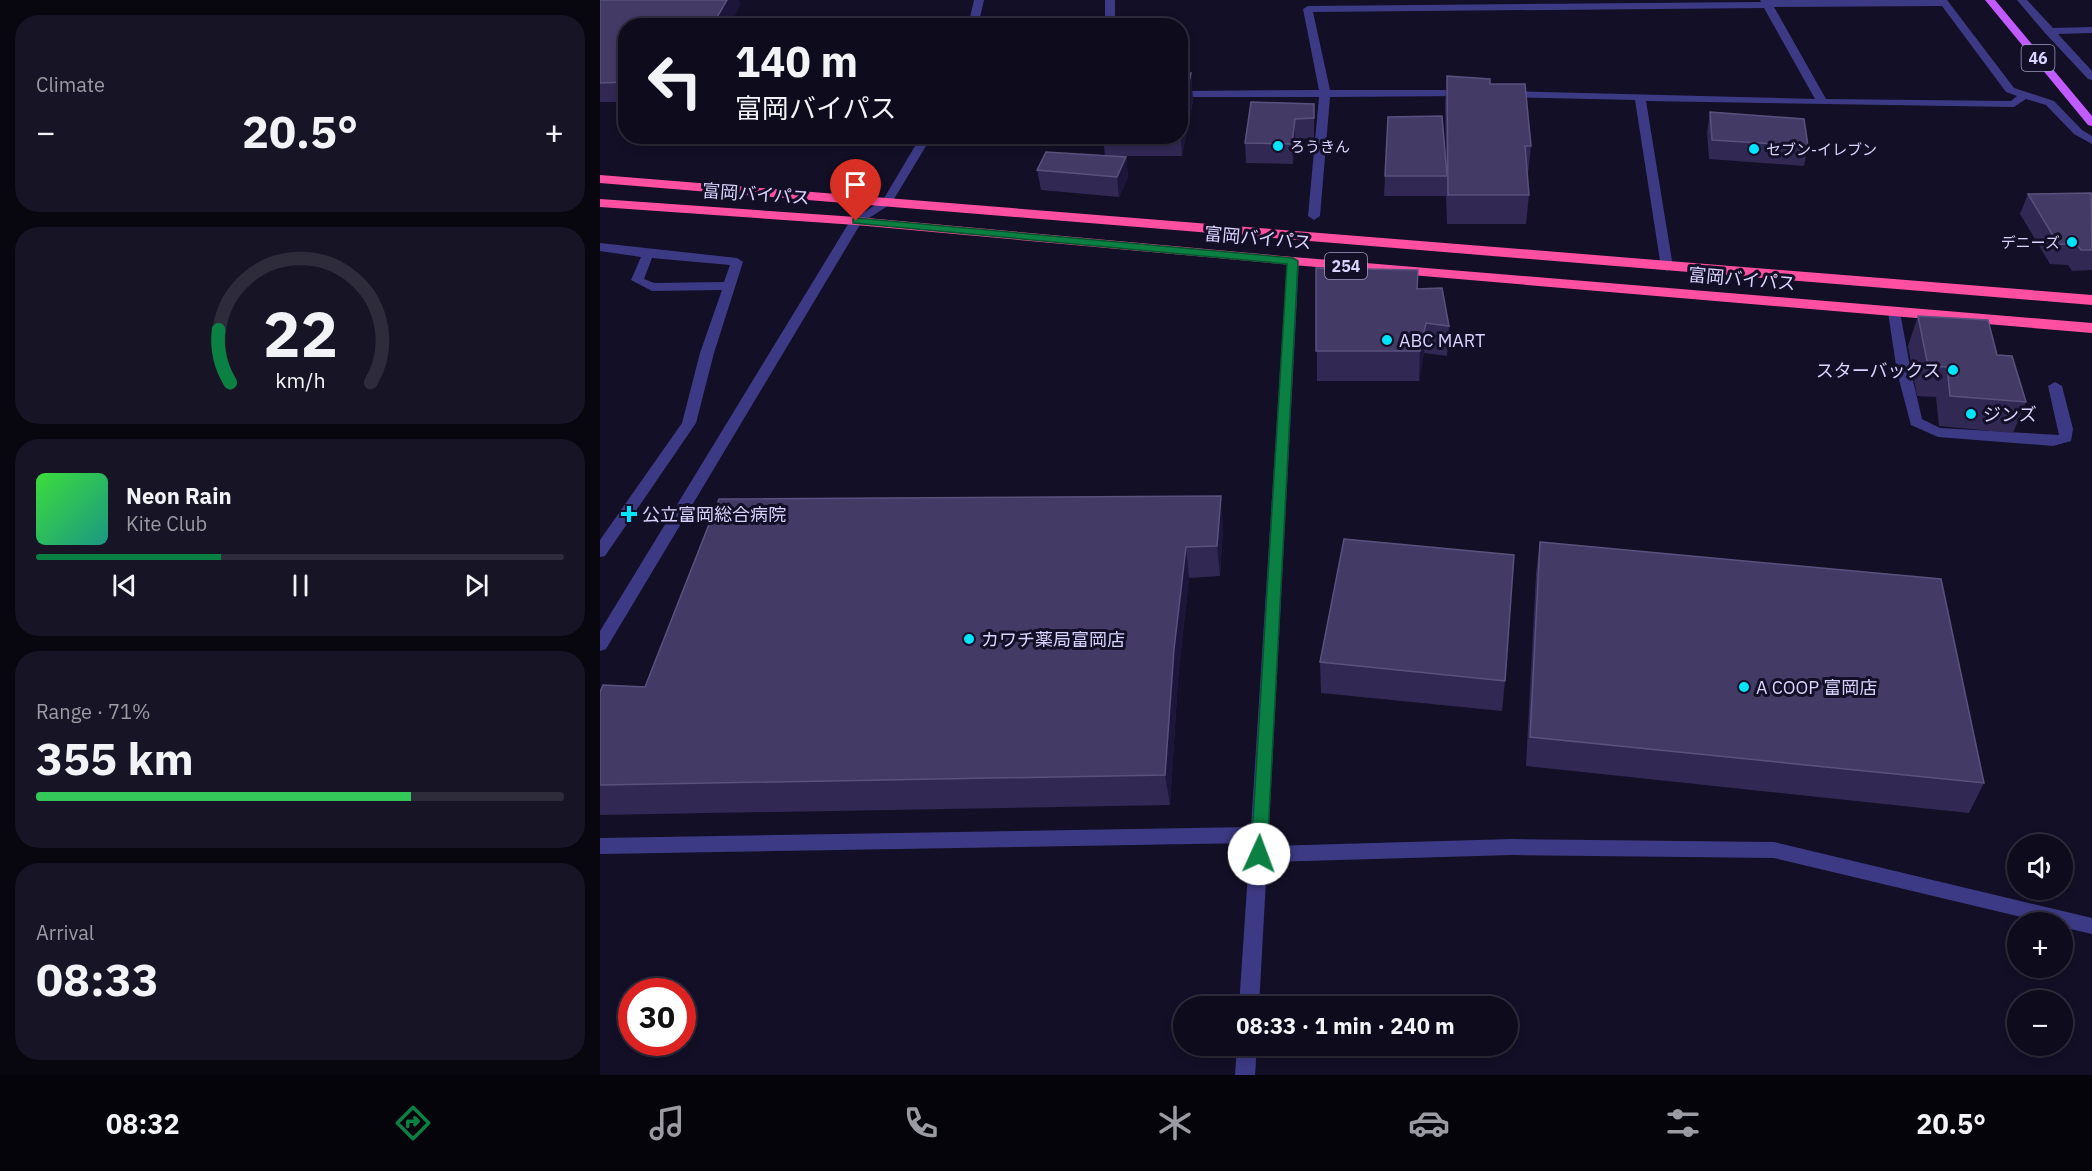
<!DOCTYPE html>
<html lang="en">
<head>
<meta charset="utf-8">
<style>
  body { margin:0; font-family:"IBM Plex Sans","Noto Sans JP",sans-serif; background:#171425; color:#f1f3f6; height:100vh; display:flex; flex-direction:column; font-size:22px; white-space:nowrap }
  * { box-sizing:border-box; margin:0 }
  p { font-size:20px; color:#9b9ba3 }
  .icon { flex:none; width:33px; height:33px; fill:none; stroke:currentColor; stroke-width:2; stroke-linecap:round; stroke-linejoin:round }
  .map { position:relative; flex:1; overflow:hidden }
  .drawer { display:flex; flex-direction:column; gap:15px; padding:15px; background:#08060f; width:600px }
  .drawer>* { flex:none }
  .guide { position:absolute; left:18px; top:18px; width:570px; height:126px; border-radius:24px; box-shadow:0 3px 9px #0003,0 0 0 2px #2e2b3b; background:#0e0b1c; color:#f1f3f6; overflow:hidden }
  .tools { position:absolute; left:1407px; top:834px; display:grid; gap:12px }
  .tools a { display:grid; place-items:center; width:66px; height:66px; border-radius:50%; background:#0e0b1c; box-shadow:0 3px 9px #0003,0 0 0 2px #2e2b3b; font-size:30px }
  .speed { position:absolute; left:18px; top:978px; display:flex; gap:12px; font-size:30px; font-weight:700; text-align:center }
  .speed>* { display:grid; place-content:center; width:78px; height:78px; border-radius:50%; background:#0e0b1c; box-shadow:0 3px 9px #0003,0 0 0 2px #2e2b3b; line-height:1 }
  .speed .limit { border:9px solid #d22; background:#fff; color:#111 }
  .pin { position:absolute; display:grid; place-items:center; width:51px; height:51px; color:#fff; margin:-62px -26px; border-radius:50% 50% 50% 0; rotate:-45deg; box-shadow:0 0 6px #0007 }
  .pin .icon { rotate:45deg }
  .me { position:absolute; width:66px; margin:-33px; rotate:2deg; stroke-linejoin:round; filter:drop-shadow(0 0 4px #0008) }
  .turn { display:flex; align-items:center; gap:21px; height:126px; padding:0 18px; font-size:27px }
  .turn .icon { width:78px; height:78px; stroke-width:2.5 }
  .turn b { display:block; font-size:42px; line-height:51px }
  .big { font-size:45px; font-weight:700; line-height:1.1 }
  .drawer .widget { flex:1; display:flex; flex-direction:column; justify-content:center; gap:9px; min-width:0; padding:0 21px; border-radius:24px; background:#171425 }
  .drawer .dial { align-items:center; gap:0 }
  .dial svg { height:156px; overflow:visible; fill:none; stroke:#2e2b3b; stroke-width:7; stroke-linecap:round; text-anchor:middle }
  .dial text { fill:#f1f3f6; stroke:none }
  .song { display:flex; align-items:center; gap:18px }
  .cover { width:72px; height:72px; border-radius:9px; background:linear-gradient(135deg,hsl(120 70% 55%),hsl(170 70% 35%)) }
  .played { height:6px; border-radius:3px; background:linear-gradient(90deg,#0b8043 35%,#2e2b3b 35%) }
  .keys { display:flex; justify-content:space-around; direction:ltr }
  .heat { display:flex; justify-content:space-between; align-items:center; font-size:33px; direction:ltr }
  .charge { height:9px; border-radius:4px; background:linear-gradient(90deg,#34c759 71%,#2e2b3b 0) }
  .trip { position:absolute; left:573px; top:996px; width:345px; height:60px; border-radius:30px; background:#0e0b1c; box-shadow:0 3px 9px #0003,0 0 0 2px #2e2b3b; font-weight:700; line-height:60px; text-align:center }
  .dock { display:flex; height:96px; justify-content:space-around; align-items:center; background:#06040b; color:#9b9ba3 }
  .dock .icon { width:42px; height:42px }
  .dock .active { color:#0b8043 }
  .dock b { font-size:27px; color:#f1f3f6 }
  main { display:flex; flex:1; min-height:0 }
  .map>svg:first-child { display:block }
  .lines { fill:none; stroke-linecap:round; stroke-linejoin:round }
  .minor { fill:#3d3a85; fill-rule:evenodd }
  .major { fill:#c25bff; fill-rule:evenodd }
  .highway { fill:#ff4fa3; fill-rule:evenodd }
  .wall { fill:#312854 }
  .shaded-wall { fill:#1d163a }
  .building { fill:#433a66; stroke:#5a527e; stroke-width:1.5 }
  .route { fill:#0b8043; stroke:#07532c; stroke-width:1.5 }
  .poi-dot { fill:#00e5ff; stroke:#130f26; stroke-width:2 }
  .labels { text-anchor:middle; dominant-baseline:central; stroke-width:6; stroke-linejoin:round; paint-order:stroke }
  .far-poi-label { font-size:15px; fill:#d9d4ff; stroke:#130f26; text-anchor:start }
  .shield { fill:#130f26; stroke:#9e99be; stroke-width:1.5 }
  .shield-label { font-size:16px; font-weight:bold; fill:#d9d4ff }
  .street-label { font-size:18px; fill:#d9d4ff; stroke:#130f26 }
  .poi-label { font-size:18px; fill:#d9d4ff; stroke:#130f26; text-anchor:start }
</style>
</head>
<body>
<main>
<section class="drawer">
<div class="widget"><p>Climate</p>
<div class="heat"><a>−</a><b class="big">20.5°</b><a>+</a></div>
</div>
<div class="widget dial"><svg viewBox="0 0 100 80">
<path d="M14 69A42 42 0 1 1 86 69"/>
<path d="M14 69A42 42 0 0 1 8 42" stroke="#0b8043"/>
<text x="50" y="56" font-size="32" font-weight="700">22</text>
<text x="50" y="72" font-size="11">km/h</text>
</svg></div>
<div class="widget">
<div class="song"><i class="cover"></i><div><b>Neon Rain</b><p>Kite Club</p></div></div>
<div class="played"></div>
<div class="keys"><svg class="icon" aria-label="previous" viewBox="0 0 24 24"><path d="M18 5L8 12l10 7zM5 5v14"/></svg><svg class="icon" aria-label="pause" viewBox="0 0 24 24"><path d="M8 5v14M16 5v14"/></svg><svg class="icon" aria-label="next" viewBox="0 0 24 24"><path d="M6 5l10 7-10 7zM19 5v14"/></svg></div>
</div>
<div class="widget"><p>Range · 71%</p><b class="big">355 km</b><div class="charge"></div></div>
<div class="widget"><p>Arrival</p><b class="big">08:33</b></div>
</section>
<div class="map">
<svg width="1492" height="1075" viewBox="0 0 1492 1075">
  <rect width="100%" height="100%" fill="#130f26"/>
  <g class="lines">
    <!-- minor -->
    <path class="minor" d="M374 0H384L378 26H368Z
      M505 0H515V26H505Z
      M1160 0H1347L1414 88 1454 101 1482 130 1492 136V144L1474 134 1446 105 1426 99 1414 107 1046 101 1073 267 1067 271 1061 267 1035 100 907 97 902 94 907 91 1215 99 1164 8 713 12 730 90H865L870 93 865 96 730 97 720 216 714 220 708 216 719 97H580V91L719 90 703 9 708 6 1161 2ZM1342 6 1406 92 1417 96 1411 101 1226 99 1174 7Z
      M1417 0H1427L1453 28 1492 27V33L1458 34 1492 71V80L1488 79 1445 33Z
      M321 136H332L291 204 261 223 6 649 0 651V631L250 221 283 200Z
      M0 243 137 258 143 262 114 353 96 423 5 556 0 557V540L82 423 100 353 122 290 52 291 31 280 41 257 0 251ZM52 258 130 265 124 282 54 283 44 279Z
      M693 257 699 261 668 846 912 839 1174 842 1492 918V934L1462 927V922H1442L1174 858 912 855 667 862 659 1006H639L650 843 0 854V838L651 827 687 261Z
      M1294 308 1300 312 1311 372 1322 419 1340 428 1459 435 1448 386 1455 382 1462 386 1473 429 1471 441 1453 446 1338 437 1311 425 1297 372 1288 312Z
      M637 1046H657L655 1075H635Z"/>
    <!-- major -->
    <path class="major" d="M1385 0H1395L1492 116V126L1488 125Z"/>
    <!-- highway -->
    <path class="highway" d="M0 175 1492 295V305L0 183Z
      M0 199 256 217 693 257 1492 323V333L693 265 256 225 0 207Z"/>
  </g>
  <!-- wall -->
  <path class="wall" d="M0 0H139L140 6 26 26V102H0Z
    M580 73H591L593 101 582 156H505L503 136H580Z
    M847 76 890 84 931 146 928 174H927L929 195 926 224H847L846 196H784L785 176 846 159 845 104Z
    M714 104V138L695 139 693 164 646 163 645 143Z
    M1110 112 1208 146 1204 166 1109 159 1107 132Z
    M526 157 528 177 519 197 441 190 437 170Z
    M1428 194H1492V270L1472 271 1468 265 1450 264 1420 214Z
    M716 268 818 289 849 326 847 356 824 353 819 381H717Z
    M1318 316 1397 355 1426 402 1413 433 1339 426 1336 397 1317 396 1308 346Z
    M623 526 620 576 589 578 578 679 570 805 0 815V692L45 687Z
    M940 542 1384 783 1369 813 926 766 936 573Z
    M720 662 905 681 902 711 721 693Z"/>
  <!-- shaded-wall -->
  <path class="shaded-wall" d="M127 0H139L140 6 129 26H112Z
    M591 73 593 101 582 156 580 124Z
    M695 119V139L693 164 692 144Z
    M526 157 528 177 519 197 517 177Z
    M826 323 824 353 819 381 820 351Z
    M621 496 623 526 620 576 617 546Z
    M586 547 589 578 578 679 570 805 565 775 574 649Z"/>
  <!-- building -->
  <path class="building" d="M0 0H127L112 26H26V82L0 83Z
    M580 73H591L580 124Z
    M847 76 890 79V84H925L931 146H925L929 195H848Z
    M651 102 714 104V118L695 119 692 144 645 143Z
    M1110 112 1204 119 1208 146 1112 140Z
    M842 116 847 176H785L788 117Z
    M446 152 526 157 517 177 437 170Z
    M1491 193 1492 250H1481L1477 245 1458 244 1428 194Z
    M716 268 818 270 817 289 842 288 849 326 826 323 820 351H716Z
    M1318 316 1388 320 1397 355 1412 356 1426 402 1350 396 1347 367 1328 366Z
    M621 496 617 546 586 547 574 649 565 775 0 785V692L3 685 45 687 119 499Z
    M744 539 914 555 905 681 720 662Z
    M940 542 1341 579 1384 783 930 737Z"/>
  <!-- route -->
  <path class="route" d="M256 218 693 258 698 261 667 854 665 859 659 861 653 859 651 854 687 264 253 223V219Z"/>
  <!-- markers -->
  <g class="poi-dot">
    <circle cx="678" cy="146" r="6"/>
    <circle cx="1154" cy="149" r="6"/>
    <circle cx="1472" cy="242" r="6"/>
    <circle cx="787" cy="340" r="6"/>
    <circle cx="1353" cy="370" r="6"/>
    <circle cx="1371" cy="414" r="6"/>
    <path d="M26 505h6v6h6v6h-6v6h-6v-6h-6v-6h6z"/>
    <circle cx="369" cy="639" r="6"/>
    <circle cx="1144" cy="687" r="6"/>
  </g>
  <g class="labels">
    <!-- far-poi labels -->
    <g class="far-poi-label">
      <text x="690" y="146">ろうきん</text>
      <text x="1166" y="149">セブン-イレブン</text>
      <text x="1460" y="242" text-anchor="end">デニーズ</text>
    </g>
    <!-- shield labels -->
    <g class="shield">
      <rect x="1421.5" y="45" width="33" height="26" rx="4.5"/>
      <rect x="725" y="253" width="42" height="26" rx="4.5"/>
    </g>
    <g class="shield-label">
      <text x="1438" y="58">46</text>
      <text x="746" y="266">254</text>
    </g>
    <!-- street labels -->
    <g class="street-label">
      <text transform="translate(156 194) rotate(4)">富岡バイパス</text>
      <text transform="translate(658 238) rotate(5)">富岡バイパス</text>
      <text transform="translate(1142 279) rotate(5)">富岡バイパス</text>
    </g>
    <!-- poi labels -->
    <g class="poi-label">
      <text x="799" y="340">ABC MART</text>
      <text x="1341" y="370" text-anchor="end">スターバックス</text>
      <text x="1383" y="414">ジンズ</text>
      <text x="42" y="514">公立富岡総合病院</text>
      <text x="381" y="639">カワチ薬局富岡店</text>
      <text x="1156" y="687">A COOP 富岡店</text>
    </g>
  </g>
</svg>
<div class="tools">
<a><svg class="icon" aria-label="sound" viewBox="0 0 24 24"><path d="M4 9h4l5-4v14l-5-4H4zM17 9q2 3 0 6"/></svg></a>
<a>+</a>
<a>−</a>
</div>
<div class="speed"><div class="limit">30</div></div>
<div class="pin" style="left:256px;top:221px;background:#d93025"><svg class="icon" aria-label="arrive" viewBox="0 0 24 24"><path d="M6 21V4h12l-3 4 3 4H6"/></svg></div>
<svg class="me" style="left:659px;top:854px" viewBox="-20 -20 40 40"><circle r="19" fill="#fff"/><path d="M0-13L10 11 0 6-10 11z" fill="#0b8043"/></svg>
<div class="trip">08:33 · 1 min · 240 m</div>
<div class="guide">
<div class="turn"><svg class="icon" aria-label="left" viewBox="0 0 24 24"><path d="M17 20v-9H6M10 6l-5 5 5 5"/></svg><div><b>140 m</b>富岡バイパス</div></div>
</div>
</div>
</main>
<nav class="dock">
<b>08:32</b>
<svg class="icon active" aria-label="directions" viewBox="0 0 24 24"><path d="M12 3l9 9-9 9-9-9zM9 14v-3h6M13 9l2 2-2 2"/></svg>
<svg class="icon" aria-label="music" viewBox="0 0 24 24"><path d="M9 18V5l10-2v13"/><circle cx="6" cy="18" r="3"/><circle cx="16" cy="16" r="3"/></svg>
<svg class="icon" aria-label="phone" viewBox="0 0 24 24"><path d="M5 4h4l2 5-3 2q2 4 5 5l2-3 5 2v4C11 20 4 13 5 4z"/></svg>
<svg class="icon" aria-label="climate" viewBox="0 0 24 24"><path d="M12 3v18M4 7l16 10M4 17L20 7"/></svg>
<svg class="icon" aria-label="car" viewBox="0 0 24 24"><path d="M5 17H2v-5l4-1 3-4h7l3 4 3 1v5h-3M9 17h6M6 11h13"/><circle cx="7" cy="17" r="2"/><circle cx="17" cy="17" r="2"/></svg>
<svg class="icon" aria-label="filters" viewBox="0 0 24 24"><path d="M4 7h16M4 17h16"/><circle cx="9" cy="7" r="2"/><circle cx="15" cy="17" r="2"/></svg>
<b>20.5°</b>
</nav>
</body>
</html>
